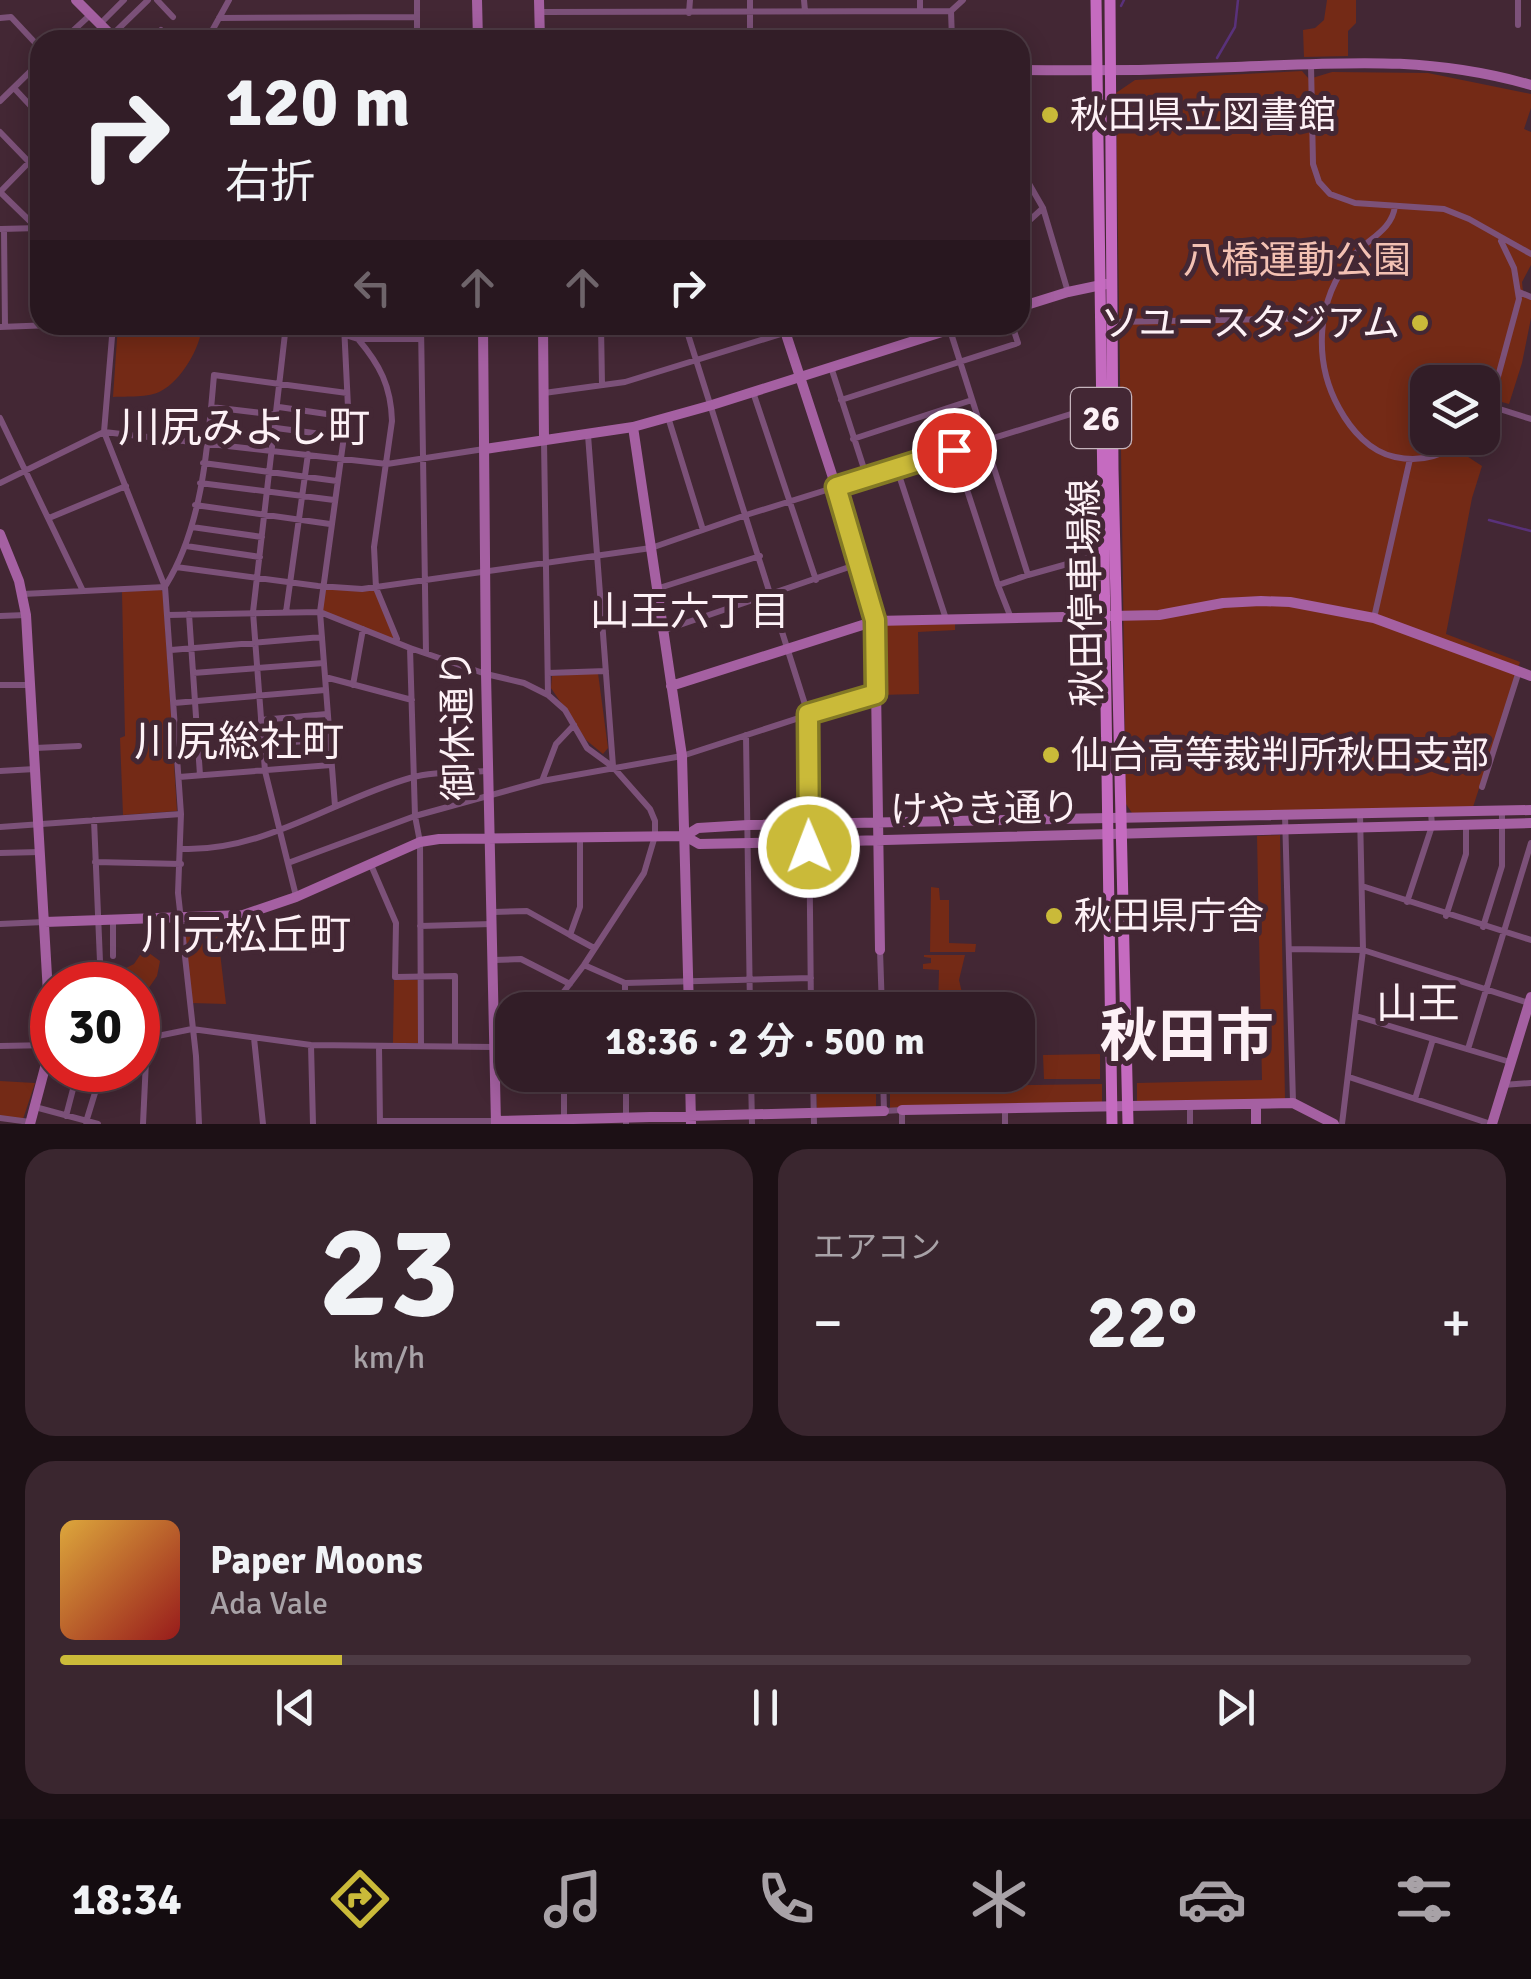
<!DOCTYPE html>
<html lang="ja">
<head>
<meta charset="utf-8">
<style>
  body { margin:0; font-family:Signika,"Noto Sans JP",sans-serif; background:#3a262f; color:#f1f3f6; height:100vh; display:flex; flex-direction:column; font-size:38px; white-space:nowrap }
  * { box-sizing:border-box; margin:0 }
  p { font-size:32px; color:#a8a2a7 }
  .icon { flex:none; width:55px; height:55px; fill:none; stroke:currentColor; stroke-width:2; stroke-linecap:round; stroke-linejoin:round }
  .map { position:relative; height:1124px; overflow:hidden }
  .drawer { display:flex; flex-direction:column; gap:25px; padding:25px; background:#1c1015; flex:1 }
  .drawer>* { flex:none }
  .top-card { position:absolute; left:30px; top:30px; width:1000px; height:305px; border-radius:30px; box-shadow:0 5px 25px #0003,0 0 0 2px #4d3b44; background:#321d27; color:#f1f3f6; overflow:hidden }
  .buttons { position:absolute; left:1410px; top:365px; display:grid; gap:20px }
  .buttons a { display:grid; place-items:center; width:90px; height:90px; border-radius:20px; background:#321d27; box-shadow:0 5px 25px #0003,0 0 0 2px #4d3b44; font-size:50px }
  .speed { position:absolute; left:30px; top:962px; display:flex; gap:20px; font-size:50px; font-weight:700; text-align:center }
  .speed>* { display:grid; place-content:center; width:130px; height:130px; border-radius:50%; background:#321d27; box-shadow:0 5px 25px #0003,0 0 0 2px #4d3b44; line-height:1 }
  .speed .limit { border:15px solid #d22; background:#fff; color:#111 }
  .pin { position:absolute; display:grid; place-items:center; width:85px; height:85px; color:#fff; margin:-42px; border:5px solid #fff; border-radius:50%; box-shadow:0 2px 10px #0007 }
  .me { position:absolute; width:110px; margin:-55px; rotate:359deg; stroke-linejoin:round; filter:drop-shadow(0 0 8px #0008) }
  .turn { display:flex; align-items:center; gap:35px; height:210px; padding:0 30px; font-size:45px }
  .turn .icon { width:130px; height:130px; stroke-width:2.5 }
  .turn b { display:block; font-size:70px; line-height:85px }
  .lanes { display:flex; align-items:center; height:95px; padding:0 30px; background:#0003; justify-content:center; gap:50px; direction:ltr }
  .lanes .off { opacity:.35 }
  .big { font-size:75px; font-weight:700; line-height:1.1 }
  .drawer .card { flex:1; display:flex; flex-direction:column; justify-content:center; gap:15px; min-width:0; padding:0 35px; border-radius:30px; background:#3a262f }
  .drawer .dial { align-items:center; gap:0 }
  .dial b { font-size:130px; line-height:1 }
  .song { display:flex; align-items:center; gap:30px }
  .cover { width:120px; height:120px; border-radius:15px; background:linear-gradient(135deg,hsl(40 70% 55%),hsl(0 70% 35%)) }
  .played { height:10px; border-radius:5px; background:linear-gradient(90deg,#caba39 20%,#4d3b44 20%) }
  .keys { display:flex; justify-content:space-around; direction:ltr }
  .heat { display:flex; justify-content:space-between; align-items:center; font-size:55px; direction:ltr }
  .drawer .tiles { flex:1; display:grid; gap:25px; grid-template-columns:1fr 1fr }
  .card:last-child { grid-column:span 2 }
  .trip { position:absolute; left:495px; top:992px; width:540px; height:100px; border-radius:30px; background:#321d27; box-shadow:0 5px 25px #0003,0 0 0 2px #4d3b44; font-weight:700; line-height:100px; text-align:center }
  .tab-bar { display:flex; height:160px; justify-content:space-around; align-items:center; background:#140c10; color:#a8a2a7 }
  .tab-bar .icon { width:70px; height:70px }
  .tab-bar .active { color:#caba39 }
  .tab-bar b { font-size:45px; color:#f1f3f6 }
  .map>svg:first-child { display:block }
  .green { fill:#742a16 }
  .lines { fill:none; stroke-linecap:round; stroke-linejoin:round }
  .stream { stroke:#59317a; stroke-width:2.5 }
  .street { stroke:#7c5179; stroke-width:6 }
  .secondary { stroke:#a560a2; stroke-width:10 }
  .primary { stroke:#c56bc0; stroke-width:11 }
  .route-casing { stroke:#837925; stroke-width:25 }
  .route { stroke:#caba39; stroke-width:18 }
  .poi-dot { fill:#caba39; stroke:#432734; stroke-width:4 }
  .labels { text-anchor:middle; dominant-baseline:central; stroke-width:10; stroke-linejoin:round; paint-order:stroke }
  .shield { fill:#432734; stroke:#c5b4bc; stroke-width:2.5 }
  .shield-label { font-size:35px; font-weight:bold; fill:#fdf1f6 }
  .poi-label { font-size:38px; fill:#fdf1f6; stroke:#432734; text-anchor:start }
  .park-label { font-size:38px; fill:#f3c1b3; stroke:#432734 }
  .street-label { font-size:38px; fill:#fdf1f6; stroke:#432734 }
  .neighbourhood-label { font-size:40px; fill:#fdf1f6; stroke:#432734 }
  .quarter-label { font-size:42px; fill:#fdf1f6; stroke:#432734 }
  .town-label { font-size:58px; font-weight:bold; fill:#fdf1f6; stroke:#432734 }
</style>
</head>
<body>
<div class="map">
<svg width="1531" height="1124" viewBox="0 0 1531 1124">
  <rect width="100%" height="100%" fill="#432734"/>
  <!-- green -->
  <path class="green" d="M1327 0H1356V23L1348 31V56L1304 57 1303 30 1315 28 1324 20Z
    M1302 71 1309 79 1332 72 1428 73 1531 94V108L1524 129 1531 132V265L1522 282 1523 292 1531 299V318L1522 363 1509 404 1498 401 1494 414 1483 432 1482 382H1428V438H1479L1462 453 1482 466 1472 498 1446 634 1520 662 1473 807 1132 813 1126 804 1116 93 1135 80Z
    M118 325H202C201 347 181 381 161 391 149 398 127 396 113 397Z
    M323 585 376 588 394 637 410 648 320 612Z
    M160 589 163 592 177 811 123 815 120 738 125 736 122 592Z
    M955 624V630L918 632 919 694 879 695 882 628 887 625Z
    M598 673 608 748 603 754 586 740 551 688 552 676Z
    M1280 835 1285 1099 1137 1102V1083L1262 1080 1257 836Z
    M931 887 939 888 940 900H949V943L976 944 975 952H930Z
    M188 926 217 927 226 1004 192 1003 183 931Z
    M149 953 160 961 157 976 146 992 138 1032V985H112L116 973 134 964 140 955Z
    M924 955H965L959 980 966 1010H938L939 970 923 969V964L931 963V958L924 957Z
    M394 980H418V1043H393Z
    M1100 1054V1079H1044L1043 1055Z
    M0 1081 35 1083 23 1119 0 1117Z
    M1102 1084V1105L890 1108V1087Z
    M876 1089V1109L817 1110 816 1090Z"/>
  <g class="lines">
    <!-- stream -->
    <path class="stream" d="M1121 6 1124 0
      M1217 58 1235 27 1238 0
      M1489 520 1531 531"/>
    <!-- street -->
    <path class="street" d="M157 0 173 17
      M417 0V40
      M750 0V40
      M804 0 805 11
      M920 10V0
      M951 11 952 40
      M541 12 951 11 963 0
      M689 13 690 0
      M0 18 11 17 40 48
      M219 18 417 17
      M100 24 124 0
      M1518 25V0
      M111 36 148 0
      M63 40 89 16
      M152 40 161 30
      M207 40 229 0
      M1311 65 1313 164 1319 182 1330 194 1355 203 1444 209 1469 219 1531 254
      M14 88 40 116
      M0 101 40 62
      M0 132 29 162
      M1020 168 1043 208 1068 292
      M1395 206C1392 231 1367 239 1352 257 1316 299 1313 361 1339 408 1351 430 1370 452 1395 457 1423 463 1445 455 1466 438
      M37 228 0 192 40 151
      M1 229 39 228
      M4 229 5 327
      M1020 229 1043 208
      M1519 292 1531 297
      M1113 322 1323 318
      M113 325 104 432 165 587 181 814 178 893 196 1056 199 1124
      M286 325 253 612 265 771 296 896
      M421 325 426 653
      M601 325 602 385
      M685 325 808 714 811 1010
      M0 327 52 325
      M949 327 1028 575 998 585 1011 618
      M601 334 631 325
      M345 335 358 339H421
      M358 339C380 365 391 386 392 421L374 547 376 588 397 639
      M831 367 867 478
      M753 392 816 580
      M544 393 625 382 810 325
      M841 400 1018 343 1012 325
      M1490 406 1531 419
      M211 407 278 415
      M279 407 347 417
      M668 417 703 530
      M0 418 83 591
      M1482 419 1490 406 1519 299 1514 268 1501 241
      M276 428 344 437
      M588 435 613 766
      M853 439 972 400
      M544 441 548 695
      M954 450 998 585
      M203 463 337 481
      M897 469 946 619
      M0 483 104 432 387 464 484 449
      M200 483 334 500
      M195 505 330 524
      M49 518 126 486
      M192 527 262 537
      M186 546 260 557
      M176 567 318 586 362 589 651 548 746 515 1100 405
      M1028 575 1103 554
      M166 585C203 525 208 444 214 375L347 393
      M656 589 760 556
      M23 594 165 587
      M286 612 308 454
      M189 614 200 775
      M168 615 320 612 410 648 486 674 524 683 548 695 565 710 587 748 613 767 650 809 655 821V836L644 873 584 965 550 1010
      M0 616 26 615
      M1374 618 1410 459
      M662 631 858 564
      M410 648 415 816 420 842 421 1046
      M171 650 322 637
      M193 673 324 663
      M548 673 606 671
      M325 677 412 700
      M0 685H29
      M353 685 363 629
      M174 703 325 690
      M261 720 327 714
      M746 735 750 1010
      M35 748 79 746
      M198 750 329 739
      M0 771 35 769
      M179 777 331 765
      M542 781 556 744 574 725
      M1482 787 1519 671
      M335 806 320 612 348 407 344 325
      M1285 815 1293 1102
      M94 820 101 985
      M0 827 181 814
      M580 836V907L570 935 594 948
      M182 849C264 852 333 800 410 778 433 771 462 773 487 771
      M0 853 40 852
      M95 862 181 864
      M288 863 415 816 542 781 682 756 876 693
      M371 865 396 923 395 977 455 976V1046
      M1362 886 1531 940
      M1407 902 1432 826 1431 812
      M493 912 527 911 570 935
      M1446 916 1466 854V825
      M113 920V956
      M0 924 44 922
      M420 926 492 924
      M1483 927 1502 866V811
      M1289 949 1363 950 1529 1003
      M880 950 882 1010
      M494 960 521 959 570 984
      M584 965 625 983 811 978
      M625 983V1010
      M562 995 563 1010
      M1356 1016 1510 1062
      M254 1038 263 1124
      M138 1040 192 1029 311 1045 494 1047 512 1043
      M311 1045 313 1124
      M0 1046 51 1045
      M379 1047 380 1124
      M1468 1049 1531 843
      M564 1075V1123
      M626 1075V1124
      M751 1075 752 1124
      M813 1075 814 1124
      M883 1075 884 1111 902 1110V1124
      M1349 1077 1491 1124
      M1503 1085 1531 1083
      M1415 1099 1433 1039
      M1190 1106V1124
      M35 1107 98 1124
      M1005 1108V1124
      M66 1116 78 1070
      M0 1118 30 1122
      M380 1121H496
      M86 1122 102 1070
      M143 1124 147 1039
      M1342 1124 1363 950 1360 814"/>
    <!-- secondary -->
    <path class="secondary" d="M76 0 116 40
      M477 0 478 40
      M539 0 540 40
      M1020 70C1092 71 1163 70 1235 67 1342 63 1426 55 1531 85
      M1020 307 1068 292 1106 284
      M483 325 486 674 496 1124
      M543 325 544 440
      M783 325 836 487 875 621 880 950
      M633 427 682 756 689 1010
      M485 449 633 427 712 405 964 325
      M0 534 19 581 26 615 51 1045 30 1124
      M671 686 875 621 1159 615 1223 603 1261 601 1290 602 1374 618 1531 676
      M685 836 698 828 748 825 1531 810
      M45 922 243 915 296 897 420 842 439 839 685 836 699 844 809 842 1531 823
      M690 1075 691 1124
      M1256 1105V1124
      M902 1110 1293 1103 1334 1124
      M496 1121 884 1111
      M1492 1124 1531 997"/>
    <!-- primary -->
    <path class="primary" d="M1096 0 1112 1124
      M1110 0 1113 469 1128 1124"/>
  </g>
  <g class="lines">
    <defs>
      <path id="route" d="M809 847 808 714 876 694 875 620 836 487 954 450"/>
    </defs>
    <!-- route casing -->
    <use href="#route" class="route-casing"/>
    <!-- route -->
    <use href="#route" class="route"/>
  </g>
  <!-- markers -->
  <g class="poi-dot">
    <circle cx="1050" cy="115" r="10"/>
    <circle cx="1420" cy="323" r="10"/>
    <circle cx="1051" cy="755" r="10"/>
    <circle cx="1054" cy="916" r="10"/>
  </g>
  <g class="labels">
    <!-- shield labels -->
    <rect class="shield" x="1071" y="388" width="60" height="60" rx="8"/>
    <g class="shield-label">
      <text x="1101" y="418">26</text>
    </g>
    <!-- poi labels -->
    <g class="poi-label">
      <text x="1070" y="115">秋田県立図書館</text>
      <text x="1400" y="323" text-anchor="end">ソユースタジアム</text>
      <text x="1071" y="755">仙台高等裁判所秋田支部</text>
      <text x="1074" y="916">秋田県庁舎</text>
    </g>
    <!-- park labels -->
    <g class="park-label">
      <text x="1297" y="260">八橋運動公園</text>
    </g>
    <!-- street labels -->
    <g class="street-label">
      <text transform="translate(1086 593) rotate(-91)">秋田停車場線</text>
      <text transform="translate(458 725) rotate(-91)">御休通り</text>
      <text transform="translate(985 809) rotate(-1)">けやき通り</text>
    </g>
    <!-- neighbourhood labels -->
    <g class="neighbourhood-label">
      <text x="690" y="612">山王六丁目</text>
    </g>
    <!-- quarter labels -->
    <g class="quarter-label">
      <text x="244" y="428">川尻みよし町</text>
      <text x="239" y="742">川尻総社町</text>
      <text x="246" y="935">川元松丘町</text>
      <text x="1418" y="1004">山王</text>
    </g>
    <!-- town labels -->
    <g class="town-label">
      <text x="1187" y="1037">秋田市</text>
    </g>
  </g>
</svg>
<div class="buttons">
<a><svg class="icon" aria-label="layers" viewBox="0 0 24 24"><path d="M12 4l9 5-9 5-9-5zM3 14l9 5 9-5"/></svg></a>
</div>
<div class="speed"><div class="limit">30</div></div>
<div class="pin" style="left:954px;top:450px;background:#d93025"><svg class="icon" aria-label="arrive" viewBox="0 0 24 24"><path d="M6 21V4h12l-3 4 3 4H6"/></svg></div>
<svg class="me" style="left:809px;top:847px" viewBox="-20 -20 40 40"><circle r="17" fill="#caba39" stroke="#fff" stroke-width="3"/><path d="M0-11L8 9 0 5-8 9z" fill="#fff"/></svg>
<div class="trip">18:36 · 2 分 · 500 m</div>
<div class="top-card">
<div class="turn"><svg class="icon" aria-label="right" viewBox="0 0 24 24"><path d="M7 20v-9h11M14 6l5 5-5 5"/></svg><div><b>120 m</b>右折</div></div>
<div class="lanes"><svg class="icon off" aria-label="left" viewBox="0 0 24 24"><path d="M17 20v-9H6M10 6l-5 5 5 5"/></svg><svg class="icon off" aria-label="ahead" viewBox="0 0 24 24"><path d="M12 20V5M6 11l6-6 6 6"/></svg><svg class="icon off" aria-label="ahead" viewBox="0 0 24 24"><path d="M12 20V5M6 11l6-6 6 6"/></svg><svg class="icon" aria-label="right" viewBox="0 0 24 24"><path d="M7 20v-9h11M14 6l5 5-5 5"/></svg></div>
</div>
</div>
<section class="drawer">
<div class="tiles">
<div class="card dial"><b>23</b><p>km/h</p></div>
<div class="card"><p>エアコン</p>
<div class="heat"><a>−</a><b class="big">22°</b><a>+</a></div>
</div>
<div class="card">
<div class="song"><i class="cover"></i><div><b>Paper Moons</b><p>Ada Vale</p></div></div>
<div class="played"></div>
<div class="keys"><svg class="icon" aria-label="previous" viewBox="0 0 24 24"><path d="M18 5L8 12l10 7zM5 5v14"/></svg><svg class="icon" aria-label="pause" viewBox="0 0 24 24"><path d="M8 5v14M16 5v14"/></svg><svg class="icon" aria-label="next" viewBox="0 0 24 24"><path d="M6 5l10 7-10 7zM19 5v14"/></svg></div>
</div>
</div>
</section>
<nav class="tab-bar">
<b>18:34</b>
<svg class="icon active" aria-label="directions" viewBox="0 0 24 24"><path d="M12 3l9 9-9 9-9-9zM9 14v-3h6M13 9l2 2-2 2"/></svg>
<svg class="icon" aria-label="music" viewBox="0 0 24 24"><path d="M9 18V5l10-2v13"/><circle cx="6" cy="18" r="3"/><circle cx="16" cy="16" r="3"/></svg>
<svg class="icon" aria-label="phone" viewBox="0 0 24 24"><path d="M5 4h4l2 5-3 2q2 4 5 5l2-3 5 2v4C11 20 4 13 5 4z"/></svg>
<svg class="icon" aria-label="climate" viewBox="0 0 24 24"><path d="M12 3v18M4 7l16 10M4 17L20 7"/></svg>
<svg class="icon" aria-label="car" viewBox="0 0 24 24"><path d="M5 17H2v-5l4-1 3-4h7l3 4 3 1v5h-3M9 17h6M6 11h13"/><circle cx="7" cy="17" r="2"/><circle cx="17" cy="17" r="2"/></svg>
<svg class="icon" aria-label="filters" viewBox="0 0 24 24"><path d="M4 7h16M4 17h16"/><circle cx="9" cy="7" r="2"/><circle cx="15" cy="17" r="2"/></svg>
</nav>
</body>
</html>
